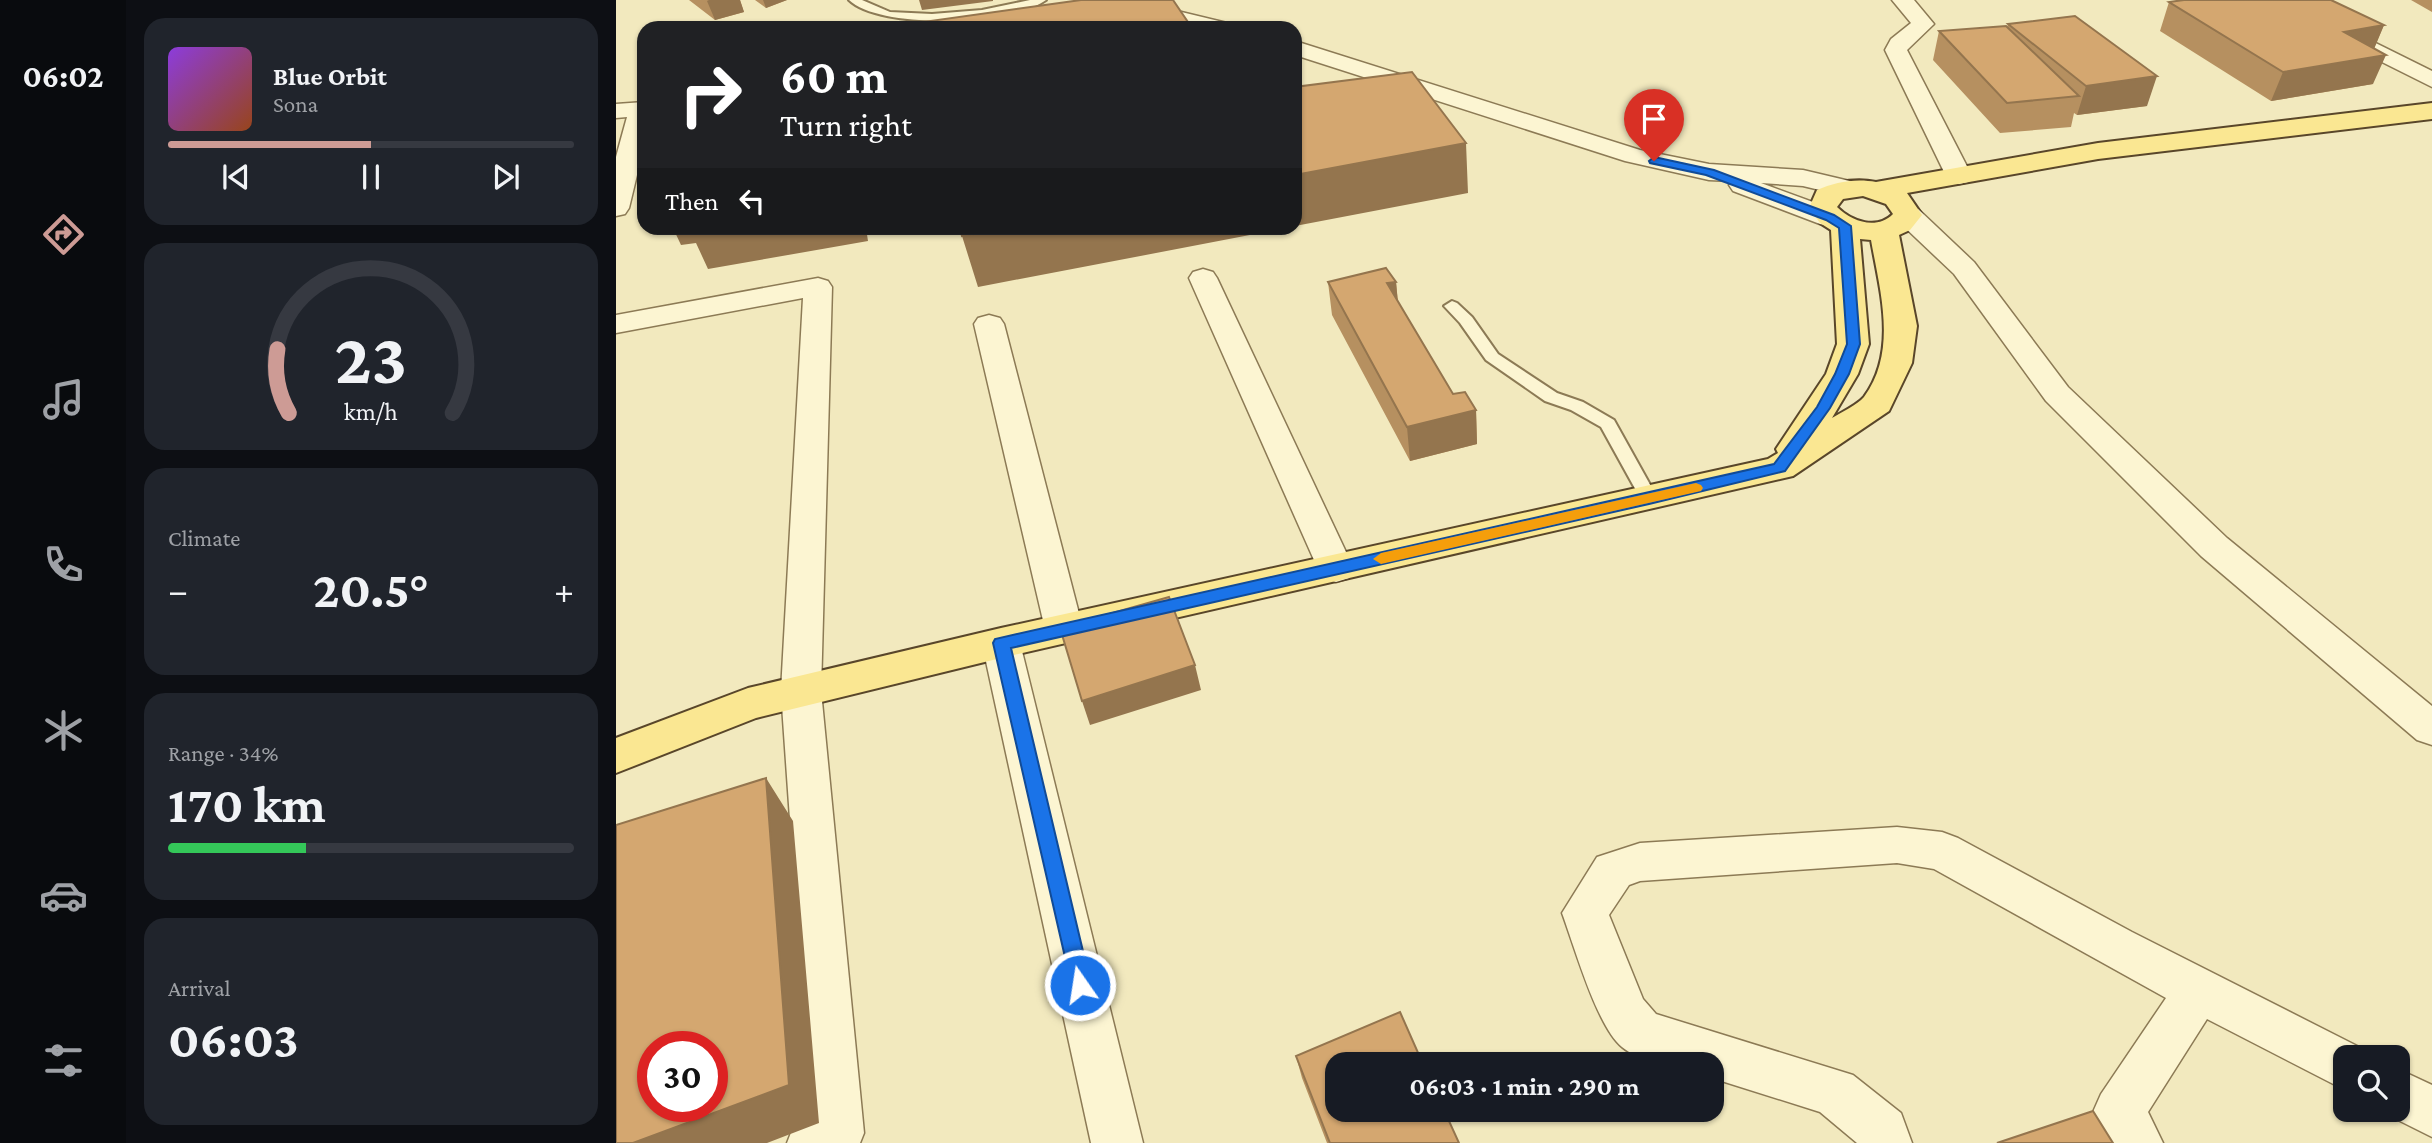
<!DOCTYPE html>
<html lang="en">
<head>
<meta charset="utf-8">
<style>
  body { margin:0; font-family:"Crimson Pro",serif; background:#20242c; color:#f1f3f6; height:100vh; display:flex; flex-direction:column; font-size:26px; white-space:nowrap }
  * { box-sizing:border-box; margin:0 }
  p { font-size:23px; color:#9ea1a6 }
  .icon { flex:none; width:38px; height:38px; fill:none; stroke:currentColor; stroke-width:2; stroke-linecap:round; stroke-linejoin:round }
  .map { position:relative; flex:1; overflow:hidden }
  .sheet { display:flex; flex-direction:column; gap:18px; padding:18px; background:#0d0f14; width:490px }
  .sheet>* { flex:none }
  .guide { position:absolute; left:21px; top:21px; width:665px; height:214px; border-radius:21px; box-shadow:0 2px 5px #0004; background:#202124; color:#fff; overflow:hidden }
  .controls { position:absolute; left:1717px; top:1045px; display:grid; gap:14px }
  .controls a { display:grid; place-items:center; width:77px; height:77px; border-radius:14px; background:#171b24; box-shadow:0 2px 5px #0004; font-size:35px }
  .speed { position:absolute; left:21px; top:1031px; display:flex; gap:14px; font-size:35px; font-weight:700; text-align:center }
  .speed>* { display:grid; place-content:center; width:91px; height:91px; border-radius:50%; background:#171b24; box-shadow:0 2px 5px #0004; line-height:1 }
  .speed .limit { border:10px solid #d22; background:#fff; color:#111 }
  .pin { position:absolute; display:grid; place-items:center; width:60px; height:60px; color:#fff; margin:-72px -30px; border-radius:50% 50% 50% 0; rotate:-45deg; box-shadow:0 0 7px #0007 }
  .pin .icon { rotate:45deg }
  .me { position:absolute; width:77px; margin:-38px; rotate:347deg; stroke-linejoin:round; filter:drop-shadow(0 0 5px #0008) }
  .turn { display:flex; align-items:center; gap:24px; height:147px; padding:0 28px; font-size:32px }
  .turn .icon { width:91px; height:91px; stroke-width:2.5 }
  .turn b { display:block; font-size:49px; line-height:60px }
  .then { display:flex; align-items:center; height:66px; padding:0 28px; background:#0003; gap:14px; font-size:26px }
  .big { font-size:52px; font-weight:700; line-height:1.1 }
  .sheet .tile { flex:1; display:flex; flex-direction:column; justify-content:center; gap:10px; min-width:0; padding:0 24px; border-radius:21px; background:#20242c }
  .sheet .dial { align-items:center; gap:0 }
  .dial svg { height:182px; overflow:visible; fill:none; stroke:#363941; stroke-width:7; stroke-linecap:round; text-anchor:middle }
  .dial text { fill:#f1f3f6; stroke:none }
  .song { display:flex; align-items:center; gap:21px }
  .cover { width:84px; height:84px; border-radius:10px; background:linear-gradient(135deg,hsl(270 70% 55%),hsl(20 70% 35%)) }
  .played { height:7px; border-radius:4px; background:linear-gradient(90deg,#cd9b95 50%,#363941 50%) }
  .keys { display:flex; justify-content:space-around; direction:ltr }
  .heat { display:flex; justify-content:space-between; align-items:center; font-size:38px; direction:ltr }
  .charge { height:10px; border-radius:5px; background:linear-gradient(90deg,#34c759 34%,#363941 0) }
  .trip { position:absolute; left:709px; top:1052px; width:399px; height:70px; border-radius:21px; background:#171b24; box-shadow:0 2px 5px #0004; font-weight:700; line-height:70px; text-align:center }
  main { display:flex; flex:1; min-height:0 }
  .tabs { display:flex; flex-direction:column; width:126px; justify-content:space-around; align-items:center; background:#090b0e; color:#9ea1a6 }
  .tabs .icon { width:49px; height:49px }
  .tabs .current { color:#cd9b95 }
  .tabs b { font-size:32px; color:#f1f3f6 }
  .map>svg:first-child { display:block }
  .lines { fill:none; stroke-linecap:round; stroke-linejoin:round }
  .lane-casing { stroke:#8c7a55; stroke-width:4 }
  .street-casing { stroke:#8c7a55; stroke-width:3 }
  .primary-casing { stroke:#59462a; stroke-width:4 }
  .lane { fill:#fcf5d2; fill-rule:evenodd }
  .street { fill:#fcf5d2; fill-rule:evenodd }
  .primary { fill:#fae792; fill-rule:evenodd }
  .wall { fill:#b69060 }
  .shaded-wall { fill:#94754e }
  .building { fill:#d4a770; stroke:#94754e; stroke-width:2; fill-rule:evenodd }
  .route { fill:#1a73e8; stroke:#114b97; stroke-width:2 }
  .slow { fill:#f59e0b }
</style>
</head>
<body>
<main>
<nav class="tabs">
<b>06:02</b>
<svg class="icon current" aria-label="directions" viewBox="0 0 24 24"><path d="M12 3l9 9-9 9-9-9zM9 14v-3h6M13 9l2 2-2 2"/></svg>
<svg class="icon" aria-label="music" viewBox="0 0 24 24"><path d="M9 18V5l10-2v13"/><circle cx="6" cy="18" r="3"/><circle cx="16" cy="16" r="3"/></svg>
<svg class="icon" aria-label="phone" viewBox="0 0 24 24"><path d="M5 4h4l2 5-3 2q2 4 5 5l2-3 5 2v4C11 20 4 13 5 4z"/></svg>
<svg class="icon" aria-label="climate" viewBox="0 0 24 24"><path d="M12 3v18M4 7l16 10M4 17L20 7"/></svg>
<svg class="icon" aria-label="car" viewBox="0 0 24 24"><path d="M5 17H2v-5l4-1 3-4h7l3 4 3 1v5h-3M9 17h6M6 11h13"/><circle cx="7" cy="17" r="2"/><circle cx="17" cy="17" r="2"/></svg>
<svg class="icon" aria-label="filters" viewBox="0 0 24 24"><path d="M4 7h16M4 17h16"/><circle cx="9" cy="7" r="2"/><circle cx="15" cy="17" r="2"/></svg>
</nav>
<section class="sheet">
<div class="tile">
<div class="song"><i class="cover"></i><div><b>Blue Orbit</b><p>Sona</p></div></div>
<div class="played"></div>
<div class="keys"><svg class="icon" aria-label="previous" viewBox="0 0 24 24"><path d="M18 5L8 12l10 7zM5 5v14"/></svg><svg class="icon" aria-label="pause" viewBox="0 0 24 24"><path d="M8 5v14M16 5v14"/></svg><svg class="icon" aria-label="next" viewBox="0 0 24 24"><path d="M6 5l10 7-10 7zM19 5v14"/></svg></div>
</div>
<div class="tile dial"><svg viewBox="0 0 100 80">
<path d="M14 69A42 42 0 1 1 86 69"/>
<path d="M14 69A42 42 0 0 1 9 41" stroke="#cd9b95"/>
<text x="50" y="56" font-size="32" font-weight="700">23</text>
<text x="50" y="72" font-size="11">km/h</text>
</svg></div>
<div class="tile"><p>Climate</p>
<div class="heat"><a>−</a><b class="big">20.5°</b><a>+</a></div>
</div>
<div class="tile"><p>Range · 34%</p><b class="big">170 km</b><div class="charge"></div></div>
<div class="tile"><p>Arrival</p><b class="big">06:03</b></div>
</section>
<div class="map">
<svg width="1816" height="1143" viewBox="0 0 1816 1143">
  <rect width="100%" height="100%" fill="#f2e9be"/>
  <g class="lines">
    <defs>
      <path id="lane" d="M233 0H246L274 12 316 14 366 10 414 0H430C397 25 264 30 233 0Z
        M836 301 841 303 856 317 882 354 941 393 967 402 998 420 1042 499 1039 503H1027L985 427 955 410 929 401 870 360 844 323 828 306Z"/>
      <path id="street" d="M531 0H553V9L611 23 614 28H577L535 18Z
        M1276 0H1298L1318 24 1291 50 1356 176 1352 182 1343 184 1334 182 1330 176 1269 50 1275 39 1295 23Z
        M1646 0H1673L1816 71V87L1650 4Z
        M679 41 1024 150 1093 164 1187 170 1242 183 1246 189 1242 195 1233 197 1187 186 1145 183 1224 212 1228 218 1224 224 1214 226 1204 224 1117 191 1113 185 1116 181 1093 180 1009 161 679 55Z
        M28 102V146L13 208 9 214 0 216V157L11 117 0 118V104Z
        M1292 207 1302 209 1358 262 1452 387 1611 538 1816 706V745L1801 740 1585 556 1430 401 1338 274 1282 221 1279 215 1282 209Z
        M587 269 597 272 601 278 738 569 733 578 720 582 707 578 702 569 573 278 577 272Z
        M202 278 212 281 216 287 205 691 248 1133 244 1143H171L178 1125 195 1118 165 691 187 298 0 333V315Z
        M373 315 384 318 388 324 467 629 462 639 448 643 434 639 429 629 358 324 362 318Z
        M385 629 399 633 404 643 527 1143H475L366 643 371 633Z
        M1281 827 1326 832 1342 838 1516 932 1747 1049 1750 1057H1729V1090L1591 1019 1532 1112 1547 1143H1492L1477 1112 1485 1094 1550 998 1318 869 1281 863 1024 881 1013 885 993 915 1027 999 1040 1014 1237 1075 1285 1113 1296 1143H1241L1204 1112 1096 1078V1064C1069 1064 1027 1065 1006 1047 981 1027 958 945 946 913L981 857 1024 843Z
        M1782 1069 1816 1085V1137L1764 1111 1782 1110Z"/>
      <path id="primary" d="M1816 103V119L1482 159 1291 193 1306 215 1294 230 1283 235 1301 326 1296 363 1273 411 1177 476 385 658 140 718 0 773V738L132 688 385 628 1152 459 1162 453 1160 449 1210 374 1221 344 1215 230 1204 223 1193 208 1201 190C1219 182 1240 178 1260 182L1482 143ZM1247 196 1270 204 1277 214C1261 230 1236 222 1221 207L1227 199ZM1244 239 1255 240C1264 291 1282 351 1248 397 1241 405 1226 412 1216 418L1242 374 1253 344Z"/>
    </defs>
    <!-- lane casing -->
    <use href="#lane" class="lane-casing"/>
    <!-- street casing -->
    <use href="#street" class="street-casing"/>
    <!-- primary casing -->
    <use href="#primary" class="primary-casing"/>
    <!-- lane -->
    <use href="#lane" class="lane"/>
    <!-- street -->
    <use href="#street" class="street"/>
    <!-- primary -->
    <use href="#primary" class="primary"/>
  </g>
  <!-- wall -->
  <path class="wall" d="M73 0H124L128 12 99 20Z
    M139 0H171L150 8Z
    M1795 0H1816V12Z
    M1553 2 1768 25 1758 48 1757 84 1655 101 1544 31Z
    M1392 24 1531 106 1461 115 1458 113 1455 127 1384 133 1317 60 1323 31 1391 27Z
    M712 282H780L782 302 837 394 860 410 861 444 794 461 716 315Z
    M680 1056 843 1143H711L686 1078Z"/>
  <!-- shaded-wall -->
  <path class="shaded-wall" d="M93 0H124L128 12 99 20 91 1Z
    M147 0H171L150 8Z
    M303 0H377V1L306 10Z
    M1768 25 1756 54 1728 32Z
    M1770 55 1757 84 1655 101 1667 72Z
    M1541 76 1531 106 1461 115 1470 86Z
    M850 143 852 193 679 226V175Z
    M57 228H250L252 241 92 269 80 243 65 245Z
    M391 228H671L362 287 346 236Z
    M780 282 783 315 771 283Z
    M860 410 861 444 794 461 791 427Z
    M579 665 585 690 474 725 466 701Z
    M150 778 177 821 203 1123 151 1143H17Z"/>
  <!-- building -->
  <path class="building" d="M465 0H557L576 28H308L307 22Z
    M1568 0H1715L1768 25 1728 32 1770 55 1667 72 1553 2Z
    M1459 16 1541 76 1470 86 1392 24Z
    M1390 26 1463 96 1391 103 1323 31Z
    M796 72 850 143 679 175V87Z
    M344 228H391L346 236Z
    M770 268 780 282 771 283 837 394 849 392 860 410 791 427 712 282Z
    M553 597 579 665 466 701 444 628Z
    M150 778 173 1085 17 1143H0V825ZM37 1046H96V1106H37Z
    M784 1012 807 1064H721V1110H828L843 1143H714L680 1056Z
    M1477 1111 1497 1143H1381Z"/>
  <!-- route -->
  <path class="route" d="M1038 157 1098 170 1218 215 1235 226 1244 344 1233 374 1214 408 1169 471 1033 504 395 648 475 985 472 992 464 995 457 992 377 643 379 639 1158 464 1201 407 1219 374 1231 344 1223 228 1210 220 1090 175 1034 163 1033 161Z"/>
  <!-- slow -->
  <path class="slow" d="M1080 483 1085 485 1087 488 1085 491 765 564 757 559 765 553Z"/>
</svg>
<div class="controls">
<a><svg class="icon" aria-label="search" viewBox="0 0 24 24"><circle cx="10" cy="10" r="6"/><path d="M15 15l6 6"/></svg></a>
</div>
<div class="speed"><div class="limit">30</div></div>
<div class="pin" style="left:1038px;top:161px;background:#d93025"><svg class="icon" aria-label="arrive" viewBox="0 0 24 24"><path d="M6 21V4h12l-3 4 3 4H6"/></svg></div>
<svg class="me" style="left:464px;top:985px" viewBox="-20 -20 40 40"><circle r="17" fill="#1a73e8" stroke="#fff" stroke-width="3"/><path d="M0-11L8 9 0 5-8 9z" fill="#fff"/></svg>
<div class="trip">06:03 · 1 min · 290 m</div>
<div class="guide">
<div class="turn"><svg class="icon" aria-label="right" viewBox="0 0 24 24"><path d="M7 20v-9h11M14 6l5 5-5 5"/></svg><div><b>60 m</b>Turn right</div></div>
<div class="then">Then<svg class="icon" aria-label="left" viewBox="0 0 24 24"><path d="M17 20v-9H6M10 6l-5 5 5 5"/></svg></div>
</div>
</div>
</main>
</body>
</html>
